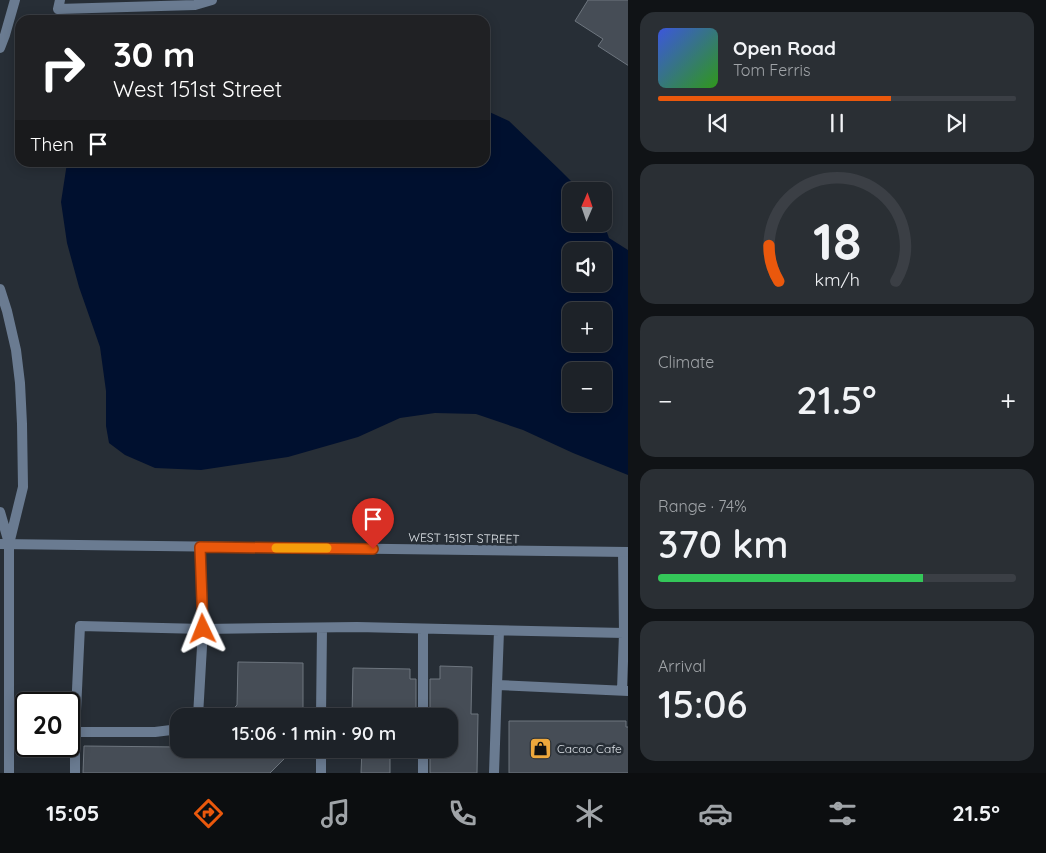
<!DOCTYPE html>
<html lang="en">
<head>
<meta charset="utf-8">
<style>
  body { margin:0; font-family:Quicksand,sans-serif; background:#2a2f34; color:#f1f3f6; height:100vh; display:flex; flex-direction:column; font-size:19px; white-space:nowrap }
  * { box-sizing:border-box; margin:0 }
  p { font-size:16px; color:#a0a4a8 }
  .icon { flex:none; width:28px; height:28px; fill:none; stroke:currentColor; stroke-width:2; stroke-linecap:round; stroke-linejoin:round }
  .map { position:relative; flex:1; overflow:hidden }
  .sheet { display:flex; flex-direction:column; gap:12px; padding:12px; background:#101316; width:418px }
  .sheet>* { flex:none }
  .hud { position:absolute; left:15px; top:15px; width:475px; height:152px; border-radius:15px; box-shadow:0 2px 12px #0003,0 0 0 1px #3b3f45; background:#202124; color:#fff; overflow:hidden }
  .needle { width:32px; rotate:2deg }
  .buttons { position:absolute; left:562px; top:182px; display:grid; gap:10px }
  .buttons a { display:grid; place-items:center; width:50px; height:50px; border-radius:10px; background:#1d2228; box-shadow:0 2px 12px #0003,0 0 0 1px #3b3f45; font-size:25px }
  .speed { position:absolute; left:15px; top:692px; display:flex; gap:10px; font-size:25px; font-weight:700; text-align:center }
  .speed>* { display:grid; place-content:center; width:65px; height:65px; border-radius:50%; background:#1d2228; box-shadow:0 2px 12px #0003,0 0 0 1px #3b3f45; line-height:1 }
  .speed .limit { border:2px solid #111; border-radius:8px; background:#fff; color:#111 }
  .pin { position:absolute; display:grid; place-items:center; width:42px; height:42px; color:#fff; margin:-51px -21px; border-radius:50% 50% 50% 0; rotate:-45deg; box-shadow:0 0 5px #0007 }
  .pin .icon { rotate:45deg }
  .me { position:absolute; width:55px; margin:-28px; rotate:358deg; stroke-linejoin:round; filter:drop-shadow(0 0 4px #0008) }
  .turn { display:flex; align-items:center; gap:18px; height:105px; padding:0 15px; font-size:22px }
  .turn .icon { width:65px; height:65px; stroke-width:2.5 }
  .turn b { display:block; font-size:35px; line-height:42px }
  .then { display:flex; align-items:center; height:48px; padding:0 15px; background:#0003; gap:10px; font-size:19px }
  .big { font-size:38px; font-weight:600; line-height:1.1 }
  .sheet .tile { flex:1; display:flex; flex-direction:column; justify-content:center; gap:8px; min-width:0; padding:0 18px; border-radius:15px; background:#2a2f34 }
  .sheet .dial { align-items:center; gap:0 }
  .dial svg { height:130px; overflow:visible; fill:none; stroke:#3b3f45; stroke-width:7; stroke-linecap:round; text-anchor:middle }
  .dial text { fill:#f1f3f6; stroke:none }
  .song { display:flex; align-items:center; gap:15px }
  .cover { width:60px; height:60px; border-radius:8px; background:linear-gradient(135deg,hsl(230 70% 55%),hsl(110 70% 35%)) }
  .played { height:5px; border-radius:2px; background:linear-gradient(90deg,#ea580c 65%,#3b3f45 65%) }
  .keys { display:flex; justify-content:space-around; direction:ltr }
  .heat { display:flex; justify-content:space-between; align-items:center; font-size:28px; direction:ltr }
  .charge { height:8px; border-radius:4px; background:linear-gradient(90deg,#34c759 74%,#3b3f45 0) }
  .trip { position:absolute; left:170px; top:708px; width:288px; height:50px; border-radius:15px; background:#1d2228; box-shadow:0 2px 12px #0003,0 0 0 1px #3b3f45; font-weight:600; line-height:50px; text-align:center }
  .dock { display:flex; height:80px; justify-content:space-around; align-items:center; background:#0c0e10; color:#a0a4a8 }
  .dock .icon { width:35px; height:35px }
  .dock .current { color:#ea580c }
  .dock b { font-size:22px; color:#f1f3f6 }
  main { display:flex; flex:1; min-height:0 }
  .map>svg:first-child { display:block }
  .water { fill:#00102f; fill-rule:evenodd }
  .building { fill:#464d56; stroke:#6e767f }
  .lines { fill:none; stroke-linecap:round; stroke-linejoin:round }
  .service { stroke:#6a7b91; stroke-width:10 }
  .minor { stroke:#6a7b91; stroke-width:10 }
  .tertiary { stroke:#6a7b91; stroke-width:10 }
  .route-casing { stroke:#983908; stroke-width:12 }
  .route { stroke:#ea580c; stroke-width:9 }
  .slow { stroke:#f59e0b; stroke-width:9 }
  .labels { text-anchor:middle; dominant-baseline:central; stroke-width:5; stroke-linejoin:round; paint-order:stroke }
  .street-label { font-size:12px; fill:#dee3e8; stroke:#272e36 }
  .poi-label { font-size:12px; fill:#dee3e8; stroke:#272e36; text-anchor:start }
</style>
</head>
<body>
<main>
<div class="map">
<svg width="629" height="773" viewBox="0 0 629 773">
  <rect width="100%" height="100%" fill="#272e36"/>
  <!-- water -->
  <path class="water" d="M485 110 509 121 561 171 581 191H571V224H604L609 238 628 250V475L573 453 523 430 476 414 435 413 400 418 358 437 288 457 201 470 155 468 125 455 109 443 106 426V391L100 347 79 287 67 243 61 202 67 163 271 162 280 167 294 162H485ZM571 251H604V284H571ZM571 311H604V344H571ZM571 371H604V404H571Z"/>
  <!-- building -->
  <path class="building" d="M588 0H629V66L598 46 603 39 575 21Z
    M238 662 303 663V716H226L237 705Z
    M440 666 472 667 471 714H478L477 773H430V749H449V716H430V679H440Z
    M353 668 410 669V679H416V716H352Z
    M509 721H626V727H629V773H509Z
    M84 746 179 747V749H294L270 773H83Z
    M362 749H390V773H361Z"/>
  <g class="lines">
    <!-- service -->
    <path class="service" d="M60 0 58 9 195 5 212 0
      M0 289 7 311 16 350 20 383 22 424 23 487 9 544
      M0 512 9 543
      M499 631 497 685 629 691
      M622 690 624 633H629
      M198 716 203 629 357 627 624 633 623 552
      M321 716 322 628
      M423 716V629
      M179 729 155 732H75L80 626 203 629 200 547
      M9 730 26 731
      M69 732H75V773
      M321 773V749
      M423 773V749
      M494 773 497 685"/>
    <!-- minor -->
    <path class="minor" d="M0 48 5 35 15 0
      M9 544V773"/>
    <!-- tertiary -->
    <path class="tertiary" d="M0 544 629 552"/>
  </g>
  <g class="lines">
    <defs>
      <path id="route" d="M203 629 200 547 373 549"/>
    </defs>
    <!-- route casing -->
    <use href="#route" class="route-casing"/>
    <!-- route -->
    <use href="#route" class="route"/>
    <!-- slow -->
    <path class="slow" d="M276 548H327"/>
  </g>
  <!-- icons -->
  <defs>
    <symbol id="shop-square" viewBox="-11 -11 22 22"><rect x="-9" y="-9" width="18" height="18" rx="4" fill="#eea83c" stroke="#272e36"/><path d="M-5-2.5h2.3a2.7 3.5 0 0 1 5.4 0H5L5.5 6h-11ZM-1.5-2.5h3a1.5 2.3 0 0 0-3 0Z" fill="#111"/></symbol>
  </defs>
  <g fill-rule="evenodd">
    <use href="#shop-square" x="528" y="736" width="25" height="25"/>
  </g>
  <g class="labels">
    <!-- street labels -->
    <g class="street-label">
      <text transform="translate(464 538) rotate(1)">WEST 151ST STREET</text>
    </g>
    <!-- poi labels -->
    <g class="poi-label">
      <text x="557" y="748">Cacao Cafe</text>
    </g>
  </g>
</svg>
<div class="buttons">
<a><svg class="needle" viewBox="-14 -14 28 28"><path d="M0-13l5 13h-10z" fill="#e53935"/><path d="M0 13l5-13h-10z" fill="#a0a4a8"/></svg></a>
<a><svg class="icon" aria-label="sound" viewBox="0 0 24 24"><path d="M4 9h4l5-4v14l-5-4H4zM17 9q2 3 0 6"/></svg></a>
<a>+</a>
<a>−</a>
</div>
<div class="speed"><div class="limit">20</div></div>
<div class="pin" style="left:373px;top:549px;background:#d93025"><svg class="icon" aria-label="arrive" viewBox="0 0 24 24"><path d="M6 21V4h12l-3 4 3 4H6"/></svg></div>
<svg class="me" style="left:203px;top:629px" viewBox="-20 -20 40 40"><path d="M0-17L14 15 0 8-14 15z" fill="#ea580c" stroke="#fff" stroke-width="4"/></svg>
<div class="trip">15:06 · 1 min · 90 m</div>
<div class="hud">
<div class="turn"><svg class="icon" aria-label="right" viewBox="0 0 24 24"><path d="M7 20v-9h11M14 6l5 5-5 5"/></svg><div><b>30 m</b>West 151st Street</div></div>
<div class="then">Then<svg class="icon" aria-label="arrive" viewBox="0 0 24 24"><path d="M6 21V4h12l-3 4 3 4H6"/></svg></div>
</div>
</div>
<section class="sheet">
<div class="tile">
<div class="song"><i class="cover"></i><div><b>Open Road</b><p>Tom Ferris</p></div></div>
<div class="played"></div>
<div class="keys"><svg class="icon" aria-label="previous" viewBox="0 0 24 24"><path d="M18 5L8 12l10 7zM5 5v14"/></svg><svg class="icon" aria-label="pause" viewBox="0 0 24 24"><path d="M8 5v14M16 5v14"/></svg><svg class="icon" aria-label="next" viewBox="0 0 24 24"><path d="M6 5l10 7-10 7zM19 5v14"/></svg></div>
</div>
<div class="tile dial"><svg viewBox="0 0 100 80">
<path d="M14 69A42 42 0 1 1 86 69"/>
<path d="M14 69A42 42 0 0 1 8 47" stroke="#ea580c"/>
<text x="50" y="56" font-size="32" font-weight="700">18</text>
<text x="50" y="72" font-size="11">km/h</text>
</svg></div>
<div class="tile"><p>Climate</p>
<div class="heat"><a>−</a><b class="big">21.5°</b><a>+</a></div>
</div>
<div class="tile"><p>Range · 74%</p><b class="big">370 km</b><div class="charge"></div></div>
<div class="tile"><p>Arrival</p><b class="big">15:06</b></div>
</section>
</main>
<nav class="dock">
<b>15:05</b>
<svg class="icon current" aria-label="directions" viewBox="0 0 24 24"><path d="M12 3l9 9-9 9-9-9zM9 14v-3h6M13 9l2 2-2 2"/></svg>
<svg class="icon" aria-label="music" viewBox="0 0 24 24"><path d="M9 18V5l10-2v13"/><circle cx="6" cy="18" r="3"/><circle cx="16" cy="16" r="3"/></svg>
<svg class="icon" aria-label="phone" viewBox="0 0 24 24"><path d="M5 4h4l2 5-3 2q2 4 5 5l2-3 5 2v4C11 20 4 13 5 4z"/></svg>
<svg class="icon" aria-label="climate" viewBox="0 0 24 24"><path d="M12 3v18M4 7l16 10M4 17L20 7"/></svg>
<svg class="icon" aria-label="car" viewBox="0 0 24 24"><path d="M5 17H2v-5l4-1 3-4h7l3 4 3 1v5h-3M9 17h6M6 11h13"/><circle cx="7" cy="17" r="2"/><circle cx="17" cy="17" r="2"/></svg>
<svg class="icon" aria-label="filters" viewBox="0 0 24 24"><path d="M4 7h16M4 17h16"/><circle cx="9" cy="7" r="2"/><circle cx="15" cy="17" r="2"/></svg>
<b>21.5°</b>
</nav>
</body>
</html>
